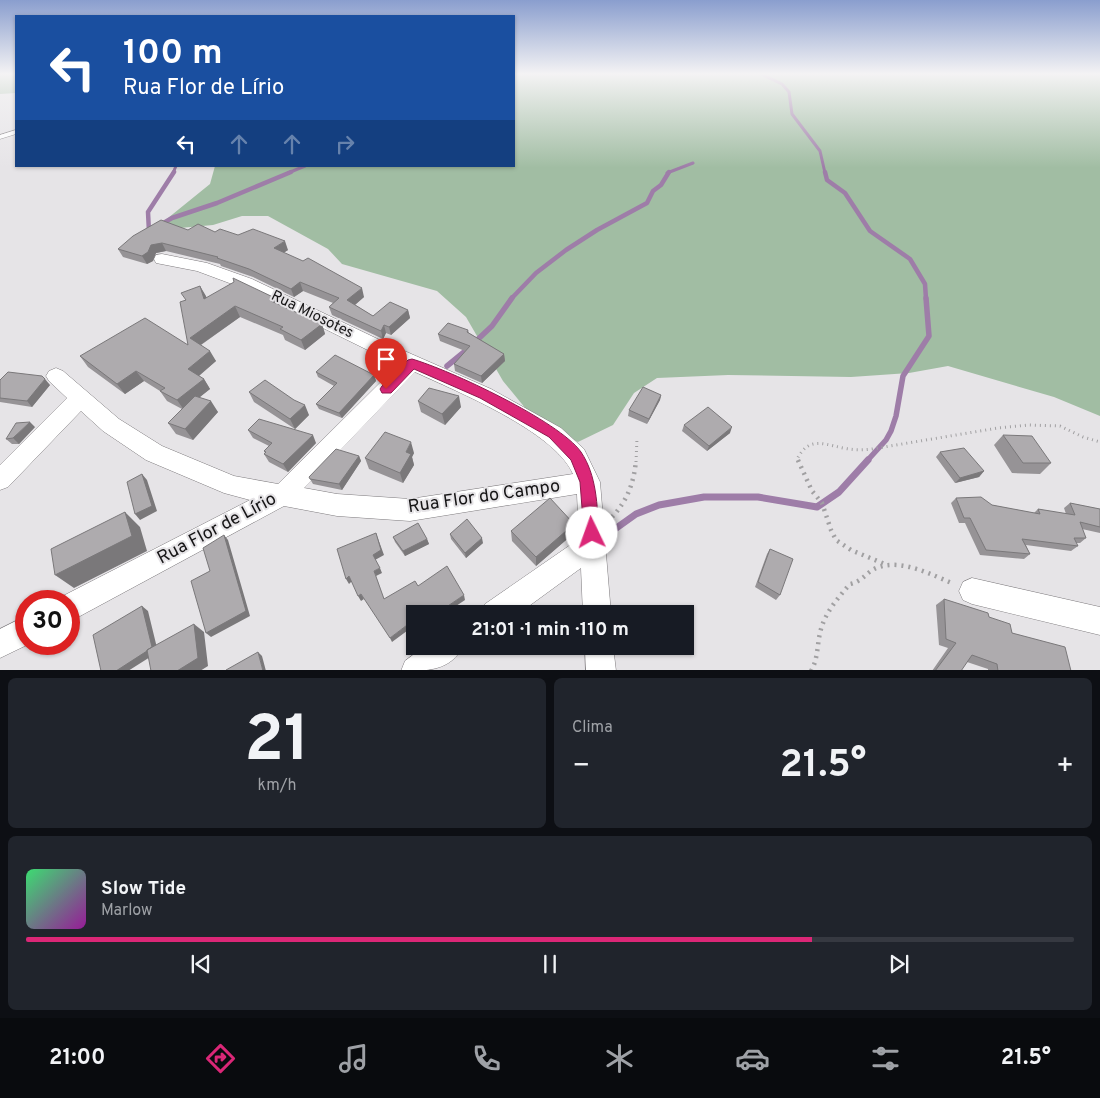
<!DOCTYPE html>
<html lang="pt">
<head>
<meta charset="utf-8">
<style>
  body { margin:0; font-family:Overpass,sans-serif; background:#20242c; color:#f1f3f6; height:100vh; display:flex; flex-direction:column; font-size:19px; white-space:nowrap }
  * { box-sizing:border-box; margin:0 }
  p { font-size:16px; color:#9ea1a6 }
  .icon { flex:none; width:28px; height:28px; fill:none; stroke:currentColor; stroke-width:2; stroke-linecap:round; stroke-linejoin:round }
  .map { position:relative; height:670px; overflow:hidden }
  .drawer { display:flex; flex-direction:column; gap:8px; padding:8px; background:#0d0f14; flex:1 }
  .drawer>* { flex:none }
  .top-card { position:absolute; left:15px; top:15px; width:500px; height:152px; border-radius:0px; box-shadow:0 1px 4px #0004; background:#1a4fa0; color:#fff; overflow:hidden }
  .speed { position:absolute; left:15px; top:590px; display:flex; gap:10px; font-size:25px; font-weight:700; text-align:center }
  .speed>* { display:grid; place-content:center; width:65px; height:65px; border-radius:50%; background:#171b24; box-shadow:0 1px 4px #0004; line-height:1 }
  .speed .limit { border:8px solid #d22; background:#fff; color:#111 }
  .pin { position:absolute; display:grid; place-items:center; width:42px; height:42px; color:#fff; margin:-51px -21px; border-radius:50% 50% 50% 0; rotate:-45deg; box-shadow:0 0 5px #0007 }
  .pin .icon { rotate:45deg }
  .me { position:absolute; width:55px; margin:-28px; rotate:357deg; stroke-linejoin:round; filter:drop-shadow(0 0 4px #0008) }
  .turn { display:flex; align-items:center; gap:18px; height:105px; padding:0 25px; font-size:22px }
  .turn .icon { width:65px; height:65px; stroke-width:2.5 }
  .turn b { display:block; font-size:35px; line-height:42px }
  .lanes { display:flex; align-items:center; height:48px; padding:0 25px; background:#0003; justify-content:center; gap:25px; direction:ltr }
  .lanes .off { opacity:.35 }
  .big { font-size:38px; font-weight:700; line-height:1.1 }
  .drawer .card { flex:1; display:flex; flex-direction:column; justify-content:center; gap:8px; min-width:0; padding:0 18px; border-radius:8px; background:#20242c }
  .drawer .dial { align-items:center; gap:0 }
  .dial b { font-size:65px; line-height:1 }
  .song { display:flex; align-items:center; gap:15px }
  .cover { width:60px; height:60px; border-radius:8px; background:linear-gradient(135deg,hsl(140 70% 55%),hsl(300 70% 35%)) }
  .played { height:5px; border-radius:2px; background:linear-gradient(90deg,#db2777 75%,#363941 75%) }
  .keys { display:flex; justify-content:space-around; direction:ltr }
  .heat { display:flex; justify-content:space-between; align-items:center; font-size:28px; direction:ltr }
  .drawer .tiles { flex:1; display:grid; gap:8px; grid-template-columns:1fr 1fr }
  .card:last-child { grid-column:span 2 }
  .trip { position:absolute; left:406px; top:605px; width:288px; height:50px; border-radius:0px; background:#171b24; box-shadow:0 1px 4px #0004; font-weight:700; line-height:50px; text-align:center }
  .dock { display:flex; height:80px; justify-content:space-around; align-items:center; background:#090b0e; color:#9ea1a6 }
  .dock .icon { width:35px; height:35px }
  .dock .active { color:#db2777 }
  .dock b { font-size:22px; color:#f1f3f6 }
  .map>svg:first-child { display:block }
  .green { fill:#a1bda3 }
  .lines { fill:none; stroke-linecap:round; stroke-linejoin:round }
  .stream-far3 { stroke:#9e7da8; stroke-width:3 }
  .stream-far2 { stroke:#9e7da8; stroke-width:4.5 }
  .stream-far1 { stroke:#9e7da8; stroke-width:5.5 }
  .stream { stroke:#9e7da8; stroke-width:7 }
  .service-casing { stroke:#7e7b7e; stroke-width:1 }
  .minor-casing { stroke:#7e7b7e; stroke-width:1 }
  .path-far1 { stroke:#a1a0a2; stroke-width:3; stroke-dasharray:1 4; stroke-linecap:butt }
  .path { stroke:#a1a0a2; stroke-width:4.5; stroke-dasharray:2 5; stroke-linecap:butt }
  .service { fill:#fff; fill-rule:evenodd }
  .minor { fill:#fff; fill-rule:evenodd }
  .wall { fill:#969396 }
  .shaded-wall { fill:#7a787a }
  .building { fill:#aeabae; stroke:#7a787a }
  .route { fill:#db2777; stroke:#8e194d }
  .labels { text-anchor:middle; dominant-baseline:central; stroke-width:4; stroke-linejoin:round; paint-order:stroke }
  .street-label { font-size:15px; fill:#161516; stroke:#e6e4e7 }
  .near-street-label { font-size:18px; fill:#161516; stroke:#e6e4e7 }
</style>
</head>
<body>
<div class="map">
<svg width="1100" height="671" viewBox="0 0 1100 671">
  <rect width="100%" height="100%" fill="#e6e4e7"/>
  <!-- green -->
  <path class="green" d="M0 74H16V93L0 94Z
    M514 74H1100V416L1054 397 948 366 909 373 851 377 728 375 657 378 634 393 613 425 578 442 535 420 503 381 466 317 437 291 342 264 328 249 268 216H242L213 225 169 229 154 234 168 218 210 184 215 166H514Z"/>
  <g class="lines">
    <!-- stream-far3 -->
    <path class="stream-far3" d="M761 74 782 84 789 92 792 114 820 151 825 173
      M173 173 176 166
      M288 173 305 166
      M667 173 693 163"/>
    <!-- stream-far2 -->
    <path class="stream-far2" d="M825 172 827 180 845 193 870 231 910 259 925 284 926 299
      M160 225 172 218 217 203 291 172
      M149 232 148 212 174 172
      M511 299 536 273 566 250 597 230 647 203 653 191 661 185 669 172"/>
    <!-- stream-far1 -->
    <path class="stream-far1" d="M475 342 492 326 512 298
      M447 366 469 348
      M866 462 886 440 891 431 896 416 903 376 929 336 926 298"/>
    <!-- stream -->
    <path class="stream" d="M601 539 636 514 659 505 704 497H758L817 507 839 492 868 460"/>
    <defs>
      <path id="service" d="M16 130V134L0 139V135Z"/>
      <path id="minor" d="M162 254 207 263 252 279 384 342 491 389 561 428 584 449 600 482 611 614H583L581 568 518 614H481L485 604 579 539 577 494 410 521 337 516 284 506 69 622V601H58L59 598 250 500 224 493 146 460 103 431 81 411 8 487 0 490V465L67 398 49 381 46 376 49 371 56 368 63 371 119 419 162 446 234 476 278 484 398 365 240 287 197 271 156 263 154 259 156 255ZM415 372C458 392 554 431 573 474L410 499 337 494 304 488Z
        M972 578 1100 607V635L972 604 963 600 959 591 963 582Z
        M26 616V644H29L0 658V629Z
        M425 646H463C451 671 427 671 401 671L405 661Z
        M585 646H613L616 671H586Z"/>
    </defs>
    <!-- service casing -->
    <use href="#service" class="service-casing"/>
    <!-- minor casing -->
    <use href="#minor" class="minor-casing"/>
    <!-- path-far1 -->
    <path class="path-far1" d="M636 462 637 438
      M798 462 797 459C810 434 827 446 849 449 856 450 864 450 872 449L998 428 1029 425 1060 426 1083 437 1100 442"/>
    <!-- path -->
    <path class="path" d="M798 460 812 491 822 503 831 530 836 540 851 550 887 565
      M612 517C627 501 634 483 636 460
      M811 671C818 659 817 646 820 633 824 614 837 599 850 584 864 581 866 571 879 567 903 559 932 575 954 584"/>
    <!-- service -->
    <use href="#service" class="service"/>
    <!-- minor -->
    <use href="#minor" class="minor"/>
  </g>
  <!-- wall -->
  <path class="wall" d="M188 230 238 235 288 250 283 253 364 297 355 305 373 316 408 310 410 318 391 335 386 333 383 339 332 315 329 307 333 303 303 291 294 297 253 277 221 266 220 264 166 251 156 253 153 261 147 264 123 257 118 249Z
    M200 286 206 298H275L277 304 322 324 325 334 305 350 285 340 283 335 240 317 201 345 216 361 199 376 204 379 210 389 199 397 218 412 193 440 176 434 168 423 182 409 167 401 160 391 144 381 125 394 88 367 80 356 188 345 185 300Z
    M468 330 469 333 504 354 505 361 482 383 455 371 454 364 465 351 440 341 438 334Z
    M316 372 374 375 376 381 342 418 319 409 316 404 334 386 318 377Z
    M0 380 50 385 32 407 0 402Z
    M249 392 309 415 295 429 254 402Z
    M661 395 660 400 647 424 628 416 629 410Z
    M418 401 461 407 445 425 421 412Z
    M684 425 730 433 707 451 682 431Z
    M35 427 19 444H12L6 439Z
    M248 430 316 443 288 472 269 462 264 454 265 453 264 451 269 446 253 438Z
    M1003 435 1051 463 1040 474 1012 473 994 445Z
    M940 452 984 471 979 477 955 483 936 457Z
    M414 453 412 457 414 465 403 483 369 469 365 458Z
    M359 456 361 461 342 490 313 484 310 479Z
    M956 498 992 505 1034 513 1038 509 1066 514 1064 508 1070 503 1100 509V533L1082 529 1086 538 1080 543H1076L1078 546 1071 551 1026 545 1030 554 1024 559 980 555 965 523H959L951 503Z
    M574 524 573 534 536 566 512 541 511 531Z
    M450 534 483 543 466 558 451 539Z
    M393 537 427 539 429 544 405 556 395 542Z
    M770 549 780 595 776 600 755 587 767 554Z
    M944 599 989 617 1012 633 1071 671H988V669L967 662 961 671H932L948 648 939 645 936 605Z"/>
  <!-- shaded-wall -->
  <path class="shaded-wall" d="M285 241 288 250 277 257 274 248Z
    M162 243 166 251 156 253 153 261 147 264 142 256 151 245Z
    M300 282 303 291 294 297 291 289Z
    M200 286 206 296 210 309 204 299Z
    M362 288 364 297 350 309 347 300Z
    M275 298 279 308 271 301Z
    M235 306 240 317 196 348 190 338Z
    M408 310 410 318 391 335 389 327Z
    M322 324 325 334 305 350 301 340Z
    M384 325 386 333 383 339 381 331Z
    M210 351 216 361 195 379 188 369Z
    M504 354 505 361 482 383 481 376Z
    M136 371 144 381 125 394 117 384Z
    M374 375 376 381 342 418 339 413Z
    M45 379 50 385 32 407 27 401Z
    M204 379 210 389 184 410 177 400Z
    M661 395 660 400 647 424 649 419Z
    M459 396 461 407 445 425 442 414Z
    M211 401 218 412 193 440 185 429Z
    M305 405 309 415 295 429 290 419Z
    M30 422 35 427 19 444 13 438Z
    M732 427 730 433 707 451 709 446Z
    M313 435 316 443 288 472 283 464Z
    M411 442 414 453 412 457 414 465 403 483 400 473 406 452Z
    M359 456 361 461 342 490 339 484Z
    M984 471 979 477 955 483 960 478Z
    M142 474 147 480 157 511 140 520 135 514Z
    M125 512 140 527 147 551 74 588 55 575Z
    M574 524 573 534 536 566V557Z
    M376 533 384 555 375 560 373 555Z
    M224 535 228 540 250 616 211 637 206 633Z
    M482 538 483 543 466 558 465 553Z
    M427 539 429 544 405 556 403 551Z
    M380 568 382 573 376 576 386 603 374 571Z
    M349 576 352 581 349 584 346 579Z
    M361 594 364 599 361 601 358 596Z
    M464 595 465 600 444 614H436Z
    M142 606 148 611 158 652 128 671H116Z
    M415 619V625L392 642 390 638Z
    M194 624 204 632 208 666 200 671H177Z
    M258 652 262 656 266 671H263Z"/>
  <!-- building -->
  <path class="building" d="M161 220 188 230 198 224 215 232 220 229 238 235 253 229 285 241 274 248 303 261 308 258 362 288 347 300 373 316 390 302 408 310 389 327 384 325 381 331 329 307 339 298 300 282 291 289 249 269 217 258 218 257 162 243 151 245 148 252 142 256 118 249 133 236Z
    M233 278 275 298 271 301 322 324 301 340 280 329 283 327 235 306 190 338 210 351 188 369 204 379 177 400 160 391 165 388 136 371 117 384 80 356 145 318 188 345 180 302 186 300 181 293 200 286 204 299 234 282Z
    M448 323 468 330 467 332 504 354 481 376 454 364 470 346 438 334Z
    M335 355 374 375 339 413 316 404 337 383 316 372Z
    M8 372 42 376 45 379 27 401 0 398V380Z
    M265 380 294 400 305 405 290 419 249 392Z
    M643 387 661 395 649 419 629 410Z
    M429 388 459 396 442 414 418 401Z
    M195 396 211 401 185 429 168 423Z
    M708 407 732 427 709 446 684 425Z
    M259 419 313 435 283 464 264 454 266 452 264 451 272 443 248 430Z
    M30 422 13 438 6 439 16 423Z
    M385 432 411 442 406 452 411 454 400 473 365 458Z
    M1003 435 1032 436 1051 463H1023Z
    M964 448 984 471 960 478 940 452Z
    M336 449 359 456 339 484 310 479 309 477Z
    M142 474 152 506 135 514 127 482Z
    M981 497 992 505 1040 514 1038 509 1075 515 1070 503 1100 509V527L1080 522 1086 538H1074L1078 546 1022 539 1030 554 986 550 970 518H964L956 498Z
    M550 498 574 524 536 557 511 531Z
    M125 512 132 536 55 575 51 549Z
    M467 519 482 538 465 553 450 534Z
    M418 523 427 539 403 551 393 537Z
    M376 533 381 550 373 555 380 568 374 571 384 599 415 581 418 586 447 566 464 595 436 614H415V619L390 638 361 594 358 596 349 576 346 579 337 549Z
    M224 535 246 611 206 633 191 581 210 571 203 548Z
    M770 549 793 559 780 595 758 582Z
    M944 599 988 613 989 617 1010 624 1012 633 1065 647 1071 671H998L997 664 972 655 961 671H935L956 643 946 639Z
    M142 606 152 647 147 650V651L116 671H101L93 635Z
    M194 624 198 658 177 671H151L147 650Z
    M258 652 263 671H226V670Z"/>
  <!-- sky -->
  <linearGradient id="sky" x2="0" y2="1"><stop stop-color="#8a9ece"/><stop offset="0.44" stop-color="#f4f3f4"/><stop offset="1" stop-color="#f4f3f4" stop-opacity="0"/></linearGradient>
  <rect width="1100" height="168" fill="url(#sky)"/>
  <!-- route -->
  <path class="route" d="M412 359C450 370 559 421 581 452 597 476 597 505 599 533L597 538 592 540 586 538 584 533 580 482 571 460 549 437 480 398 414 369 391 393H382L380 389 382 386 408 360Z"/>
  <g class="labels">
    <!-- street labels -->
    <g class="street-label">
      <text transform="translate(312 315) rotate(26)">Rua Miosotes</text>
    </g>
    <!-- near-street labels -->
    <g class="near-street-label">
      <text transform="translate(484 497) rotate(-8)">Rua Flor do Campo</text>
      <text transform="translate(217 529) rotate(-28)">Rua Flor de Lírio</text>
    </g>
  </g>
</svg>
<div class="speed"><div class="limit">30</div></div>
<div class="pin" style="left:386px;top:389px;background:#d93025"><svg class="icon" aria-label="arrive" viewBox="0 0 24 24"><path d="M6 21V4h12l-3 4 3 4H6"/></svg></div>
<svg class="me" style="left:592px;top:533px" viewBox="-20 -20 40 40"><circle r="19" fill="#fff"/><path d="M0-13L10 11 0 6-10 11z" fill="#db2777"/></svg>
<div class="trip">21:01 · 1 min · 110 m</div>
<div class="top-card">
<div class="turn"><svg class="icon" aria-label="left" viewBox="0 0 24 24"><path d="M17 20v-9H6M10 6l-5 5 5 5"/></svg><div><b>100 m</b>Rua Flor de Lírio</div></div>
<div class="lanes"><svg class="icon" aria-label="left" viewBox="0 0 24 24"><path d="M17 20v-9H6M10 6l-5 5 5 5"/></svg><svg class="icon off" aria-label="ahead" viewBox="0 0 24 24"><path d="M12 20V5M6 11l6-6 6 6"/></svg><svg class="icon off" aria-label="ahead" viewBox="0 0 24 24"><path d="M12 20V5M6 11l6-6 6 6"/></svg><svg class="icon off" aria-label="right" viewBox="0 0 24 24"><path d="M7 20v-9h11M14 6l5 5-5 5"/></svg></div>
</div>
</div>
<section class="drawer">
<div class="tiles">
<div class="card dial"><b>21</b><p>km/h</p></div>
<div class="card"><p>Clima</p>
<div class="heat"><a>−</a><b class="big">21.5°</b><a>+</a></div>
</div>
<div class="card">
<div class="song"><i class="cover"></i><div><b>Slow Tide</b><p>Marlow</p></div></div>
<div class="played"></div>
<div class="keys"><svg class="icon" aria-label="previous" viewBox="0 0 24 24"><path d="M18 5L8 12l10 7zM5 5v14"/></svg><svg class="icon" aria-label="pause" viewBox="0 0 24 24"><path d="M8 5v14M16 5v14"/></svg><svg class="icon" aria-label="next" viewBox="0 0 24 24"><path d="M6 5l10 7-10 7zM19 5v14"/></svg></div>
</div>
</div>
</section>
<nav class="dock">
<b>21:00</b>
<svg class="icon active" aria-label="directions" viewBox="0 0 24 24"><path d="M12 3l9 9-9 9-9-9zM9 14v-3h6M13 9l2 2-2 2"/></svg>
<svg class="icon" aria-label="music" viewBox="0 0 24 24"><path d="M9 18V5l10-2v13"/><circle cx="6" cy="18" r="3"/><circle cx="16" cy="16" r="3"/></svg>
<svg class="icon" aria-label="phone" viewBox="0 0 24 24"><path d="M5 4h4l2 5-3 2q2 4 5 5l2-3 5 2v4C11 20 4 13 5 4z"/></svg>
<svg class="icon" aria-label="climate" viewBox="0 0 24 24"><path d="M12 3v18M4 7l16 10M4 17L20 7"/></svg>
<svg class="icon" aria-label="car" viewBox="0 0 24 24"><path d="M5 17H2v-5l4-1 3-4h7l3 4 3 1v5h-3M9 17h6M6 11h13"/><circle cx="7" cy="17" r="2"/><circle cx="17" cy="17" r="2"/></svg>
<svg class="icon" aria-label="filters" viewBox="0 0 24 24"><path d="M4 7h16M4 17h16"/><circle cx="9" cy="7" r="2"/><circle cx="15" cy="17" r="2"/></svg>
<b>21.5°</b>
</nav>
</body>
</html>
